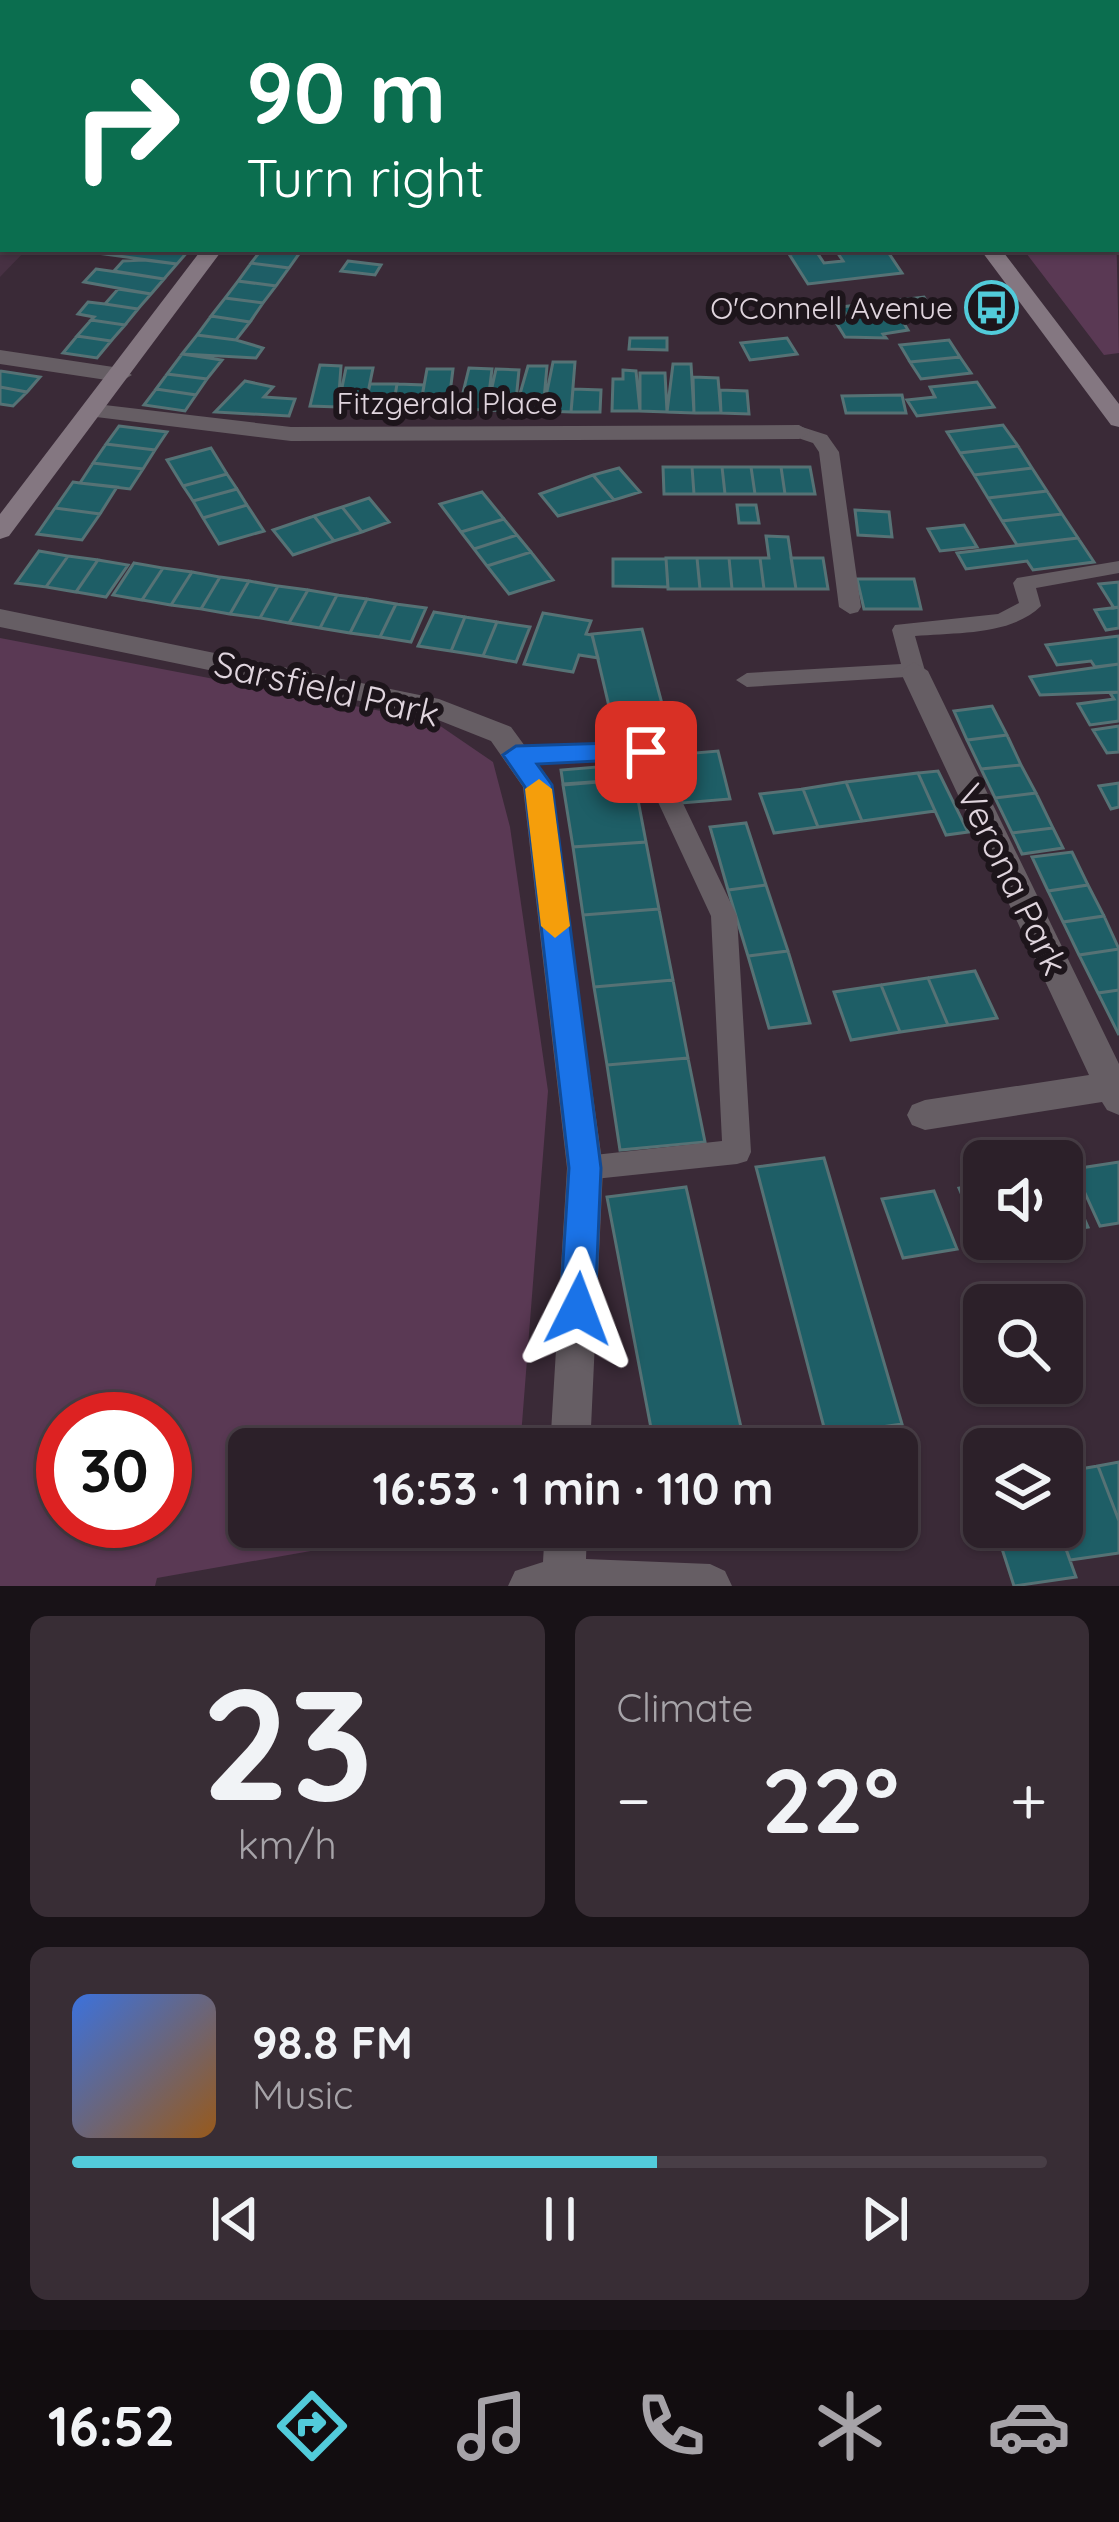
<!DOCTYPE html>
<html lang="en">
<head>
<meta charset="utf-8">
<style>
  body { margin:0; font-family:Quicksand,sans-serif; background:#382d35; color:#f1f3f6; height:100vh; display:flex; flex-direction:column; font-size:45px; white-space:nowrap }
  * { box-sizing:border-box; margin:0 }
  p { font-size:39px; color:#a6a3a8 }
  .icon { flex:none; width:66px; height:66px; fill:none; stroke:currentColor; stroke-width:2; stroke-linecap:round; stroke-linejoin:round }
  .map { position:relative; height:1586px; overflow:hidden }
  .panel { display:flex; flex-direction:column; gap:30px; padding:30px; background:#181217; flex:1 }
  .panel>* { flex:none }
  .hud { position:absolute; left:0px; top:0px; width:1119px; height:252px; box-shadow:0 3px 9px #0004,0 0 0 3px #483e46; background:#0b6e4f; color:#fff; overflow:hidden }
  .tools { position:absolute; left:963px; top:1140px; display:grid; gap:24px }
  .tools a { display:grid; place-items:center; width:120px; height:120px; border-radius:18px; background:#2c2029; box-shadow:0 3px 9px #0004,0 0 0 3px #483e46; font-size:60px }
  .speed { position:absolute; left:36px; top:1392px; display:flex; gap:24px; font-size:60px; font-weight:700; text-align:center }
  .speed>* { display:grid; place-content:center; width:156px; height:156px; border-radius:50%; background:#2c2029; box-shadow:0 3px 9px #0004,0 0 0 3px #483e46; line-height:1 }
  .speed .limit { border:18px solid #d22; background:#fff; color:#111 }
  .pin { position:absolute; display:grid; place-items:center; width:102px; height:102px; color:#fff; margin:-51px; border-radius:24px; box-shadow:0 6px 18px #0006 }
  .me { position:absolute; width:132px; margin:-66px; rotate:3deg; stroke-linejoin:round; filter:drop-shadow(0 0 9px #0008) }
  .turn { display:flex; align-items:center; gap:42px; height:252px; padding:0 48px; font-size:54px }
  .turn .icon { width:156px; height:156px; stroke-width:2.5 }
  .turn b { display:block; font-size:84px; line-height:102px }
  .big { font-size:90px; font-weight:700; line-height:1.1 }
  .panel .card { flex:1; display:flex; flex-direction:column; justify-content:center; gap:18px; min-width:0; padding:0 42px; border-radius:18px; background:#382d35 }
  .panel .dial { align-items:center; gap:0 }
  .dial b { font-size:156px; line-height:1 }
  .song { display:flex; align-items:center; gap:36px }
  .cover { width:144px; height:144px; border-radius:18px; background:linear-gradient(135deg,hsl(220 70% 55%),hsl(30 70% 35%)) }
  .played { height:12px; border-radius:6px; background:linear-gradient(90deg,#52cbda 60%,#483e46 60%) }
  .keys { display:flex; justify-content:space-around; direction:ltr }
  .heat { display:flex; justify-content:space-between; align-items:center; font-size:66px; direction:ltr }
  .panel .tiles { flex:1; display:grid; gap:30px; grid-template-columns:1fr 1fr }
  .card:last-child { grid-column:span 2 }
  .trip { position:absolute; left:228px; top:1428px; width:690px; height:120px; border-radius:18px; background:#2c2029; box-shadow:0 3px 9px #0004,0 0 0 3px #483e46; font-weight:700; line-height:120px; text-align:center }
  .dock { display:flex; height:192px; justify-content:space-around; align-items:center; background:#120d10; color:#a6a3a8 }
  .dock .icon { width:84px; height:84px }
  .dock .current { color:#52cbda }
  .dock b { font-size:54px; color:#f1f3f6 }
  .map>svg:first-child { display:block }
  .built { fill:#473143 }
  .green { fill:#5a3954; fill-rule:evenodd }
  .building { fill:#1e5e66; stroke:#567275; stroke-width:3 }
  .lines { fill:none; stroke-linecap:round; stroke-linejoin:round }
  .lane { fill:#665e64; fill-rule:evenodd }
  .street { fill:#665e64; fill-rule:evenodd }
  .secondary { fill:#847781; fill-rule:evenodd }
  .route { fill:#1a73e8; stroke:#114b97; stroke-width:3 }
  .slow { fill:#f59e0b }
  .labels { text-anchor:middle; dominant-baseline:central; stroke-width:12; stroke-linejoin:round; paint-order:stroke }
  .far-poi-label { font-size:30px; fill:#e0d5de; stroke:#1d151b; text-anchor:end }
  .far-street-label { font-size:30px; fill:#e0d5de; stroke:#1d151b }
  .street-label { font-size:36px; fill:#e0d5de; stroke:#1d151b }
</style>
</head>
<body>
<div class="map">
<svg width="1119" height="1586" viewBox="0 0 1119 1586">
  <rect width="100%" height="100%" fill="#3a2a37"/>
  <!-- built -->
  <path class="built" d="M0 0H306L314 3H3V249H27L0 277Z"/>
  <!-- green -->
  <path class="green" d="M1116 224 1119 353 1104 355 1023 249H1116Z
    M0 638 433 721 493 762 510 827 548 1091 520 1449H249V1527H447L157 1578 155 1586H0ZM63 1419H165V1521H63Z"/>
  <!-- building -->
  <path class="building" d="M9 0H224L231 3H16Z
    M109 249H183L189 250 177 264 104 254Z
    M262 249H287L301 251 289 268 251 263Z
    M835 249H886L902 273 808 284 789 254 816 251 824 263 843 261Z
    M144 260 177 264 164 279 114 271 123 261Z
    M348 261 381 265 375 275 341 271Z
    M251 263 289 268 276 286 238 281Z
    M96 269 131 274 164 279 151 294 84 282Z
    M238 281 276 286 263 303 225 298Z
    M118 289 151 294 138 309 105 304Z
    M924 297 937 316 902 320 908 330 883 334 886 338 845 337 835 321 849 319 841 307Z
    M225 298 263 303 250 322 211 316Z
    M88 302 105 304 138 309 125 325 91 320 94 317 78 314Z
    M211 316 250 322 236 340 197 335Z
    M91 320 125 325 111 341 77 336Z
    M197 335 236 340 263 348 256 358 182 354Z
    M77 336 111 341 97 358 63 353Z
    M630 338H667V350L629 349Z
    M787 338 797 354 750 360 741 343Z
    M949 340 960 357 910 362 900 345Z
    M182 354 222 360 207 379 167 374Z
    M960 357 971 373 921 379 910 362Z
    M553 362H575L571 412 543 411Z
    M673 364H691L694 413 667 412Z
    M320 365 341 366 338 407 310 406Z
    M528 366H547L543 411H515Z
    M346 368H373L365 407H338Z
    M469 368 492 369 487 410 459 409Z
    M427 369H453L448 409 420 408Z
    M496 369 519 370 515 411 487 410Z
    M623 370 636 371 640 411H612L613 379H623Z
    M0 372 1 371 40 377 27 392 0 387Z
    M640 373H665L667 412 640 411Z
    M167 374 207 379 196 395 156 389Z
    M693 377 718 378 721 413H694Z
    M245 381 273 387 264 397 295 399 289 416 215 412Z
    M977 382 994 407 917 416 907 400 935 397 930 387Z
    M370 384H397L393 408 365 407Z
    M397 384 424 385 420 408H393Z
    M0 387 27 392 13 406 0 404Z
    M156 389 196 395 185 411 144 405Z
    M573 389 601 390 600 412H571Z
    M720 390 747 391 749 414 721 413Z
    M902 395 906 413H846L842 396Z
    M1003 425 1018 446 960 453 947 432Z
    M119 426 167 432 155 450 106 444Z
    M106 444 155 450 143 469 93 463Z
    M1018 446 1032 468 974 475 960 453Z
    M211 448 227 474 183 486 167 460Z
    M93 463 143 469 130 489 80 483Z
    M663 467H692L694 494H664Z
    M692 467H722L725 494H694Z
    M722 467H751L755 494H725Z
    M751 467H781L785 494H755Z
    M781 467H810L815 494H785Z
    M619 468 640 492 614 500 593 475Z
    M1032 468 1047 491 988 498 974 475Z
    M227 474 237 489 193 501 183 486Z
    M593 475 614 500 558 516 540 494Z
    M73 482 80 483 117 487 100 514 55 508Z
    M237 489 247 505 203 518 193 501Z
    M1047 491 1062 514 1002 521 988 498Z
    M482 492 504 519 461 532 440 504Z
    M369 498 389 522 362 532 342 507Z
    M247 505 264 531 219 544 203 518Z
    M737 505H756L759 523H739Z
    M342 507 362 532 334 541 314 516Z
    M55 508 100 514 82 540 37 534Z
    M855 510 889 512 892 537 858 535Z
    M1062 514 1078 538 1017 545 1002 521Z
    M314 516 334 541 293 555 273 530Z
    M504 519 517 535 474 549 461 532Z
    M964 525 977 547 940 551 928 529Z
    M517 535 531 552 487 566 474 549Z
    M766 536 788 537 796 589H764L760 558H769Z
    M1078 538 1094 562 1033 570 1027 561 966 569 957 553Z
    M39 551 68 556 46 587 16 583Z
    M531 552 553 580 509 594 487 566Z
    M68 556 98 560 76 592 46 587Z
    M666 558H697L700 589H668Z
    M697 558H729L732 589H700Z
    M729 558H760L764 589H732Z
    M791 558H823L828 589H796Z
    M613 559H666L668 587 613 586Z
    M98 560 128 565 106 597 76 592Z
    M134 563 163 568 142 600 113 595Z
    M163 568 192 572 171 605 142 600Z
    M192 572 220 577 201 609 171 605Z
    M220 577 249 581 230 614 201 609Z
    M857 579H914L921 609H864Z
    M249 581 278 586 260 618 230 614Z
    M1119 582V607L1114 608 1099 584Z
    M278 586 308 590 289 623 260 618Z
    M308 590 337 595 320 628 289 623Z
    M337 595 367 599 350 633 320 628Z
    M367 599 396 604 380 637 350 633Z
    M396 604 426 608 411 642 380 637Z
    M1119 607V628L1106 630 1095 610Z
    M434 612 465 617 451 651 418 646Z
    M543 613 591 621 586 634 592 635 598 658 579 655 573 672 524 664Z
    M465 617 497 622 483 656 451 651Z
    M497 622 530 627 516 662 483 656Z
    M642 629 669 730 616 736 592 634Z
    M1119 636V664L1095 667 1091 661 1057 665 1046 645Z
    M1119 664V692L1040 695 1030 677Z
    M1119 692V721L1090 725 1078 704 1114 699 1110 693Z
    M992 706 1007 735 967 740 954 711Z
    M1119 726V752L1107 753 1093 730Z
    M1007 735 1021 765 981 769 967 740Z
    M718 751 730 799 682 803 671 755Z
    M632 764 635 779 563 784 561 770Z
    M1021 765 1036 793 995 798 981 769Z
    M938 771 968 832 946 835 918 773Z
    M918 773 935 811 862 821 846 782Z
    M634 779 646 842 573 847 563 785Z
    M846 782 862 821 818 827 803 789Z
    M1119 783V807L1111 809 1099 786Z
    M803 789 818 827 774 833 760 794Z
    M1036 793 1053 828 1012 833 995 798Z
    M746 823 766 885 728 890 710 827Z
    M1053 828 1063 848 1022 854 1012 833Z
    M646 842 659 909 583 915 573 847Z
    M1072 852 1088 885 1048 891 1032 857Z
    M766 885 788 951 748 956 728 890Z
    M1088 885 1104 916 1063 922 1048 891Z
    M659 909 673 980 594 987 583 915Z
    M1104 916 1119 949 1079 955 1063 922Z
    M1119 949V990L1098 993 1079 955Z
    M788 951 810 1023 769 1028 748 956Z
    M975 971 997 1018 948 1025 928 978Z
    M928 978 948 1025 900 1032 881 985Z
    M673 980 688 1058 607 1065 594 987Z
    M881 985 900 1032 851 1040 834 992Z
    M1119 990V1035L1098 993Z
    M688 1058 705 1142 620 1150 607 1065Z
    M824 1158 902 1424 826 1435 756 1167Z
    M1119 1162V1223L1100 1226 1074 1169Z
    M1062 1170H1063L1088 1227 1062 1231Z
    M984 1183V1239H1018L983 1245 959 1188Z
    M686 1187 746 1449H655L607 1197Z
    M934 1191 957 1249 903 1258 882 1199Z
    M1119 1462V1521L1098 1466Z
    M1098 1466 1119 1521V1553L1070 1560 1058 1527 1062 1472Z
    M775 1527H849L778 1538Z
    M995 1527H1058L1076 1577 1014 1586Z"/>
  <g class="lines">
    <!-- lane -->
    <path class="lane" d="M258 0H277L280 3H261Z
      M799 426 827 435 839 452 861 607 858 612 850 614 839 607 819 452 813 443 792 436V428Z
      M1119 561V573L1036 588 1041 606C1010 636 956 632 915 636L925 671 922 676 747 687 736 680 747 673 901 664 892 630 895 625 998 614 1019 603 1013 583 1017 578Z
      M646 743 658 751 737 916 751 1152 747 1161 737 1164 585 1180 575 1177 571 1168 575 1159 585 1156 722 1141 711 916 638 759 516 763 504 755 516 747Z"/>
    <!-- street -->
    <path class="street" d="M1047 0H1064V1L1049 3Z
      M0 350 120 368 132 375 120 382 0 364Z
      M96 404 291 427 799 425 811 432 799 439 291 441 88 416V406Z
      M0 609 439 699 511 727 549 779 603 1168 590 1449H550L567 1168 523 787 491 741 423 714 0 627Z
      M914 662 928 671 1119 1064V1115L1107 1110 1102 1102 925 1130 912 1125 907 1115 912 1105 925 1100 1089 1075 900 671Z
      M545 1527H587L586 1559 710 1564 725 1571 732 1586H508L515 1571 543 1562Z"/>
    <!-- secondary -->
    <path class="secondary" d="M794 0H810L812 3H796Z
      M202 249H223L9 536 0 539V514Z
      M980 249H1001L1119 404V427L1111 425Z"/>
  </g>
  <!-- route -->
  <path class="route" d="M646 742 656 745V758L537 764 552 785 601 1168 595 1309 590 1320 578 1325 565 1320 560 1309 569 1168 525 787 503 755 516 746Z"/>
  <!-- slow -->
  <path class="slow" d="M539 779 552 789 570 926 555 938 541 926 525 789Z"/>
  <!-- icons -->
  <defs>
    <symbol id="bus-ring" viewBox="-11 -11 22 22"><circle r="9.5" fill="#1d151b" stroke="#52cbda" stroke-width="1.5"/><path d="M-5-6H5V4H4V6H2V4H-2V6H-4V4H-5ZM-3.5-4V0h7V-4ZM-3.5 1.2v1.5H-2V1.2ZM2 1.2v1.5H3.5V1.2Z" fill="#52cbda"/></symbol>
  </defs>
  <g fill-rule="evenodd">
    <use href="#bus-ring" x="962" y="278" width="59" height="59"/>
  </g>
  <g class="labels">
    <!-- far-poi labels -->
    <g class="far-poi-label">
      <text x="953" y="308">O'Connell Avenue</text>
    </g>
    <!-- far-street labels -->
    <g class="far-street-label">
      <text x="447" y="403">Fitzgerald Place</text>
    </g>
    <!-- street labels -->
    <g class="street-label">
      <text transform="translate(327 688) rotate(13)">Sarsfield Park</text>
      <text transform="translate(1013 879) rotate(64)">Verona Park</text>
    </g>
  </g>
</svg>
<div class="tools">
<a><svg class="icon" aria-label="sound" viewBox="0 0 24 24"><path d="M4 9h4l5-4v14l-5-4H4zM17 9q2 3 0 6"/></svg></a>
<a><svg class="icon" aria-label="search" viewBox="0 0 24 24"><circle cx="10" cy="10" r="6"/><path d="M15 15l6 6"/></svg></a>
<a><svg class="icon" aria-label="layers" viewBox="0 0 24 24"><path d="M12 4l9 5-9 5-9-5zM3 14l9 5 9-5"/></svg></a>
</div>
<div class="speed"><div class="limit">30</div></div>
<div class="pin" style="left:646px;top:752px;background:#d93025"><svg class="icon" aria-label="arrive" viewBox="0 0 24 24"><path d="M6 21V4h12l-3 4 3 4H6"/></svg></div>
<svg class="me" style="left:578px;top:1309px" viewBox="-20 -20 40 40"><path d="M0-17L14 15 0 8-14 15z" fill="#1a73e8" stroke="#fff" stroke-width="4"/></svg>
<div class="trip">16:53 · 1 min · 110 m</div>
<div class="hud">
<div class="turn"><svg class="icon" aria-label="right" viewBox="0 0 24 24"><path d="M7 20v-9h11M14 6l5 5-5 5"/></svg><div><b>90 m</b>Turn right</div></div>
</div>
</div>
<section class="panel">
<div class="tiles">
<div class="card dial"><b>23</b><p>km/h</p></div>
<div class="card"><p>Climate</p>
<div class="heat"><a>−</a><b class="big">22°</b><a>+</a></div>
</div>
<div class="card">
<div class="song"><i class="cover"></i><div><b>98.8 FM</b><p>Music</p></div></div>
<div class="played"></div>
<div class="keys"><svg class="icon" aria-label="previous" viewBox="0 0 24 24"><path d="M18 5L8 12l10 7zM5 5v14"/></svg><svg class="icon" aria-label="pause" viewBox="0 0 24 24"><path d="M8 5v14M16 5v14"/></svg><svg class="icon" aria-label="next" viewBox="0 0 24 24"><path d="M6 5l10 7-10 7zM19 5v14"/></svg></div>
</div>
</div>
</section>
<nav class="dock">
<b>16:52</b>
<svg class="icon current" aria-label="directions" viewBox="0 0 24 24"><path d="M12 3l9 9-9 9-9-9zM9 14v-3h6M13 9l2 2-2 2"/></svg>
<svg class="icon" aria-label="music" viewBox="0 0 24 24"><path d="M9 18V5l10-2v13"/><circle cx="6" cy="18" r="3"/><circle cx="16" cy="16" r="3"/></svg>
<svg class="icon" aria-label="phone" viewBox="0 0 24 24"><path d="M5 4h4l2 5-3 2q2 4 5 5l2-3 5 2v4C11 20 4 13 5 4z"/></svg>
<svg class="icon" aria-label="climate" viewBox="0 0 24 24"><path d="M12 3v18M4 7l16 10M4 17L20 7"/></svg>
<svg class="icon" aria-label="car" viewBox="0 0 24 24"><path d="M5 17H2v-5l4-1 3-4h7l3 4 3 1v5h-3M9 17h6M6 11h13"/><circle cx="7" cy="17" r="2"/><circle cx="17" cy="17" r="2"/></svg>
</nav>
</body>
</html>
